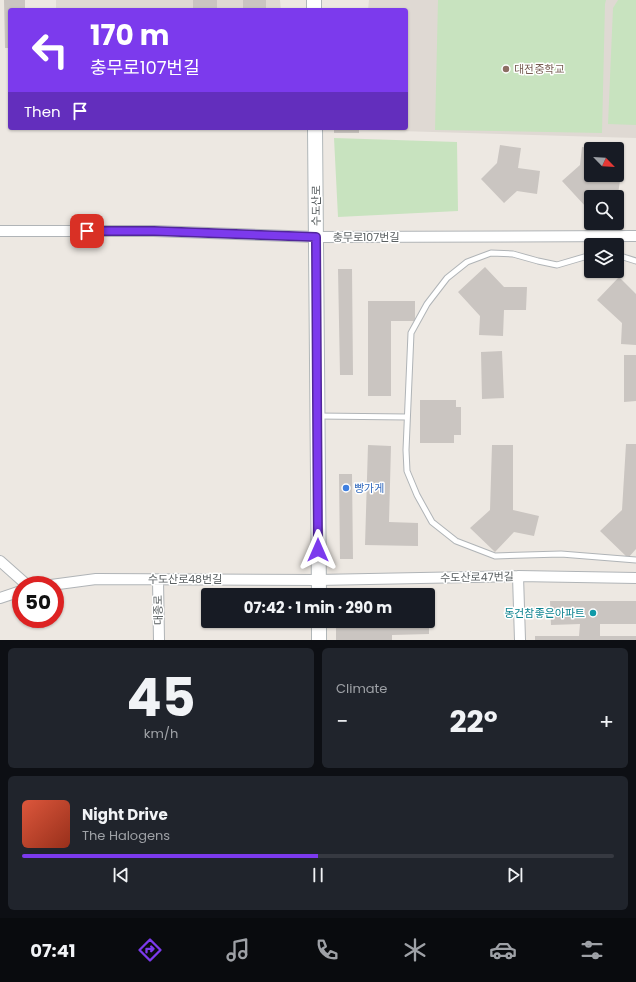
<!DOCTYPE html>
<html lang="en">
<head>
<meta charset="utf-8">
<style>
  body { margin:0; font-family:Poppins,"Noto Sans KR",sans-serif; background:#20242c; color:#f1f3f6; height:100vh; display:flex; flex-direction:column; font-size:15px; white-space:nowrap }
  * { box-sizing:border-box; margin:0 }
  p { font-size:13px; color:#9ea1a6 }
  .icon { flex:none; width:22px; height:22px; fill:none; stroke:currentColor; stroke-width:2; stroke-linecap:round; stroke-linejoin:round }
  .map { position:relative; height:640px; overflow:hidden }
  .panel { display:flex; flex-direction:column; gap:8px; padding:8px; background:#0d0f14; flex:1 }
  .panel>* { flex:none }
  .hud { position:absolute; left:8px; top:8px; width:400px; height:122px; border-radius:4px; box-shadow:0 1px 3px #0004; background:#7c3aed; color:#fff; overflow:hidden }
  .needle { width:26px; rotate:115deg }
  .controls { position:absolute; left:584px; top:142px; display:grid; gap:8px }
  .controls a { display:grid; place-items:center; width:40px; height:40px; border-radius:4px; background:#171b24; box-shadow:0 1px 3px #0004; font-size:20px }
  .speed { position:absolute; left:12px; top:576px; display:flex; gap:8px; font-size:20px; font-weight:700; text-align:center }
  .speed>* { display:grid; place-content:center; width:52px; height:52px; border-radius:50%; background:#171b24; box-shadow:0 1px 3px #0004; line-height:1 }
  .speed .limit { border:6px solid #d22; background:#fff; color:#111 }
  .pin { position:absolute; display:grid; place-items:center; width:34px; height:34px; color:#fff; margin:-17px; border-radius:8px; box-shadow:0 2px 6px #0006 }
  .me { position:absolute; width:44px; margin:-22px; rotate:0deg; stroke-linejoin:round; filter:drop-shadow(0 0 3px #0008) }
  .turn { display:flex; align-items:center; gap:14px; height:84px; padding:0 16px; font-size:18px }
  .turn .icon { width:52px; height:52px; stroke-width:2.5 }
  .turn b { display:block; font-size:28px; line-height:34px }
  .then { display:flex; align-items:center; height:38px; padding:0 16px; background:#0003; gap:8px; font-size:15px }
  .big { font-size:30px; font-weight:700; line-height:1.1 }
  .panel .card { flex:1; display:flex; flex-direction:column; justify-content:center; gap:6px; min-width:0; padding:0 14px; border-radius:6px; background:#20242c }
  .panel .dial { align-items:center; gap:0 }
  .dial b { font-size:52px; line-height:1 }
  .song { display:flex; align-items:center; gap:12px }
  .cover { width:48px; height:48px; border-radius:6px; background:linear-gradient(135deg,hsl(10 70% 55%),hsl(10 70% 35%)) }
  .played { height:4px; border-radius:2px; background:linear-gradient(90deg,#7c3aed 50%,#363941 50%) }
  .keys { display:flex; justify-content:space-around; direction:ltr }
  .heat { display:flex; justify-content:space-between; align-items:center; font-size:22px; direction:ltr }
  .panel .tiles { flex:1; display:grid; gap:8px; grid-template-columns:1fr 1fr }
  .card:last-child { grid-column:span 2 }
  .trip { position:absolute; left:201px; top:588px; width:234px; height:40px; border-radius:4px; background:#171b24; box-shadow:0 1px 3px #0004; font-weight:700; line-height:40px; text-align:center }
  .menu { display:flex; height:64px; justify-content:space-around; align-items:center; background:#090b0e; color:#9ea1a6 }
  .menu .icon { width:28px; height:28px }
  .menu .active { color:#7c3aed }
  .menu b { font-size:18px; color:#f1f3f6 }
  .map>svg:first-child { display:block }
  .education { fill:#dfd9d3 }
  .green { fill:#c8e3bf }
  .building { fill:#cac5c1 }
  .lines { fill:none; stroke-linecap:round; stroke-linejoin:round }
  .service-casing { stroke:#b0b4b7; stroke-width:7 }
  .minor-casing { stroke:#b0b4b7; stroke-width:12 }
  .secondary-casing { stroke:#b1b7b9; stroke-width:16 }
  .service { stroke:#fff; stroke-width:5 }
  .minor { stroke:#fff; stroke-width:10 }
  .secondary { stroke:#fff; stroke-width:14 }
  .route-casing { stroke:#51269a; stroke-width:10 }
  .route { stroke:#7c3aed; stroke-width:7 }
  .education-dot { fill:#8d6e63; stroke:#fff; stroke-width:1.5 }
  .shop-dot { fill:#3f7fe0; stroke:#fff; stroke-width:1.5 }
  .culture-dot { fill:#0f9aa8; stroke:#fff; stroke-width:1.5 }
  .labels { text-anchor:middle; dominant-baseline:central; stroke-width:3; stroke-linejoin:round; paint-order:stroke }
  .education-label { font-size:11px; fill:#785e54; stroke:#fff; text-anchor:start }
  .street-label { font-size:11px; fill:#5a6062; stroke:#fff }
  .shop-label { font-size:11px; fill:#366cbe; stroke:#fff; text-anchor:start }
  .culture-label { font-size:11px; fill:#0d838f; stroke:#fff; text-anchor:end }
</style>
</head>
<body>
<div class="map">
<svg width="636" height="640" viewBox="0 0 636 640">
  <rect width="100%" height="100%" fill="#ede8e2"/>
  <!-- education -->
  <path class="education" d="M56 0H280L281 10H56Z
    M369 0H636V138L365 130V128H406V10H368Z"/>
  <!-- green -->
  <path class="green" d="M438 0H606L605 4 602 133 435 130Z
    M618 0H636V125L608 124 613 8Z
    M334 138 457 142 458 211 338 217Z"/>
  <!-- building -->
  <path class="building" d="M4 0H25V10H10V48H5Z
    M193 0H217V10H193Z
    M243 0H266V10H243Z
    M334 128H359V133H334Z
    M500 145 521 148 518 168 540 171 537 194 517 191 504 203 481 179 497 163Z
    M582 147 591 148V175H617V173L621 174 618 194 602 192 597 197H591V202L586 207 562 181 580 165Z
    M485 267 504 287H527L526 310H504L503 336 479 335 480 316 458 292Z
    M338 269H352L353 375H340Z
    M619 277 636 294V345L621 344 622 323 597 300Z
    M368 301H415V321H391V396H368Z
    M502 351 504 398 482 399 481 352Z
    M624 355H636V401L624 402Z
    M420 400H456V407H461V435H454V443H420Z
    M626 444H636V549L628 558 600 531 622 510Z
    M368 445 391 446 389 522 418 523V546L365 545Z
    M492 445H513V510L539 516 534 536 514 532 495 552 470 528 490 510Z
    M339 474H352L353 559H340Z
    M550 601H636V624H600V636H636V640H535V636H579L580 624 551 625Z
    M336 621H429V634L392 635V640H336Z"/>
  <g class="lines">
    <defs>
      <path id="service" d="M591 255 557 265 538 261 513 254 491 253 467 262 447 278 427 304 411 333 406 450 407 471 417 495 432 522 456 541 495 556 561 554 636 560
        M617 255 636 261
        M318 416 407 417"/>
      <path id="minor" d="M0 231H154L316 237 636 236
        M0 561 27 585
        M518 576 520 640
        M158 580 159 640
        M51 585 96 579 318 580 518 576 636 578
        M0 598 21 591"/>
      <path id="secondary" d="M314 0V10
        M315 128 319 595
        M319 621V640"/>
    </defs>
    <!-- service casing -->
    <use href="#service" class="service-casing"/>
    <!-- minor casing -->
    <use href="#minor" class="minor-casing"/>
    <!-- secondary casing -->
    <use href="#secondary" class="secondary-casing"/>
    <!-- service -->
    <use href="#service" class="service"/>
    <!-- minor -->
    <use href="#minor" class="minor"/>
    <!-- secondary -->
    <use href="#secondary" class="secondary"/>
  </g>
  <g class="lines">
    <defs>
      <path id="route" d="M87 231H154L316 237 318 550"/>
    </defs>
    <!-- route casing -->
    <use href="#route" class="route-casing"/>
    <!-- route -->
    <use href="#route" class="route"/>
  </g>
  <!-- markers -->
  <circle class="education-dot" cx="506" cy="69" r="4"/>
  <circle class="shop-dot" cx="346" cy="488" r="4"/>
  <circle class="culture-dot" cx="593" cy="613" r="4"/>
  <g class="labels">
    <!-- education labels -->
    <g class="education-label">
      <text x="514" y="69">대전중학교</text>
    </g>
    <!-- street labels -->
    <g class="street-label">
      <text transform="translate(316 206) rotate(-90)">수도산로</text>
      <text x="366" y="237">충무로107번길</text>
      <text transform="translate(477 577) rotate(-1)">수도산로47번길</text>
      <text x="185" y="579">수도산로48번길</text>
      <text transform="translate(158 610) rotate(-91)">대종로</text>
    </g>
    <!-- shop labels -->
    <g class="shop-label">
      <text x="354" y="488">빵가게</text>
    </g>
    <!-- culture labels -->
    <g class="culture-label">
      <text x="585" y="613">동건참좋은아파트</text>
    </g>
  </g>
</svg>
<div class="controls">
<a><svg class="needle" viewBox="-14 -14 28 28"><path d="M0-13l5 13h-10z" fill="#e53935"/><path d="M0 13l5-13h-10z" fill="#9ea1a6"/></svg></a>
<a><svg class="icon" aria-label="search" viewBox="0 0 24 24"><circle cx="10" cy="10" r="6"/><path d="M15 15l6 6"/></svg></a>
<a><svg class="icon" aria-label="layers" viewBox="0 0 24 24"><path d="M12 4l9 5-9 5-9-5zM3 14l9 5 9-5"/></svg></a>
</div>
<div class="speed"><div class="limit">50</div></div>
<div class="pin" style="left:87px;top:231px;background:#d93025"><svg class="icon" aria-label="arrive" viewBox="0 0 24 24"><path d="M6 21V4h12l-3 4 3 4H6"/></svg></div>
<svg class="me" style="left:318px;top:550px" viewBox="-20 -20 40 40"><path d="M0-17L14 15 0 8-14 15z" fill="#7c3aed" stroke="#fff" stroke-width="4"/></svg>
<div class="trip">07:42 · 1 min · 290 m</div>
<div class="hud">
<div class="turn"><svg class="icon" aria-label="left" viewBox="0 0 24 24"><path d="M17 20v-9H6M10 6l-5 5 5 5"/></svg><div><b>170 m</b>충무로107번길</div></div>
<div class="then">Then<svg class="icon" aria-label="arrive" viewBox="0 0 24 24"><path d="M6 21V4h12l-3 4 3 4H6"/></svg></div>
</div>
</div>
<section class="panel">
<div class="tiles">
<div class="card dial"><b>45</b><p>km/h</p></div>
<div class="card"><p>Climate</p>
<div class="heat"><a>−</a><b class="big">22°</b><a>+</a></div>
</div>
<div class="card">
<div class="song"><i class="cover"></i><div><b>Night Drive</b><p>The Halogens</p></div></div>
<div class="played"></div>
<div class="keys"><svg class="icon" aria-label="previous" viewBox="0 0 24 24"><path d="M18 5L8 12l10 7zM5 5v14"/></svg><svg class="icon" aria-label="pause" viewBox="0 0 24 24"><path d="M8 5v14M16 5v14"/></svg><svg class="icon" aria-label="next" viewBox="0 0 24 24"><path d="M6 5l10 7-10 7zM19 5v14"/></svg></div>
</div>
</div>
</section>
<nav class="menu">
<b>07:41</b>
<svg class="icon active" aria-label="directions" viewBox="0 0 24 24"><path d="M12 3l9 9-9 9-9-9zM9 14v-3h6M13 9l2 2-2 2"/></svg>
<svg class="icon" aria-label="music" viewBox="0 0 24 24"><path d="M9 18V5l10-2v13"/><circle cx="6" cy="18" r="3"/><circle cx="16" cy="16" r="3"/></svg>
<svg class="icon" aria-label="phone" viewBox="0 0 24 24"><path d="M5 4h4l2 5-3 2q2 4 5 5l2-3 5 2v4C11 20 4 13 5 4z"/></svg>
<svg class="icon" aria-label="climate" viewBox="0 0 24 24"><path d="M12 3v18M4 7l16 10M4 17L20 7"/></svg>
<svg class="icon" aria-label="car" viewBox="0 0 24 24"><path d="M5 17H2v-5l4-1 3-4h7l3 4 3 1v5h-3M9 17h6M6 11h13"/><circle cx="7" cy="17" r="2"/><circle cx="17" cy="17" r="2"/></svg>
<svg class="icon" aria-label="filters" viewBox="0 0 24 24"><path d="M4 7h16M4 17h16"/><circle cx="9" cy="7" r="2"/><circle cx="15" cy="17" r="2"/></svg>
</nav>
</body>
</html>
